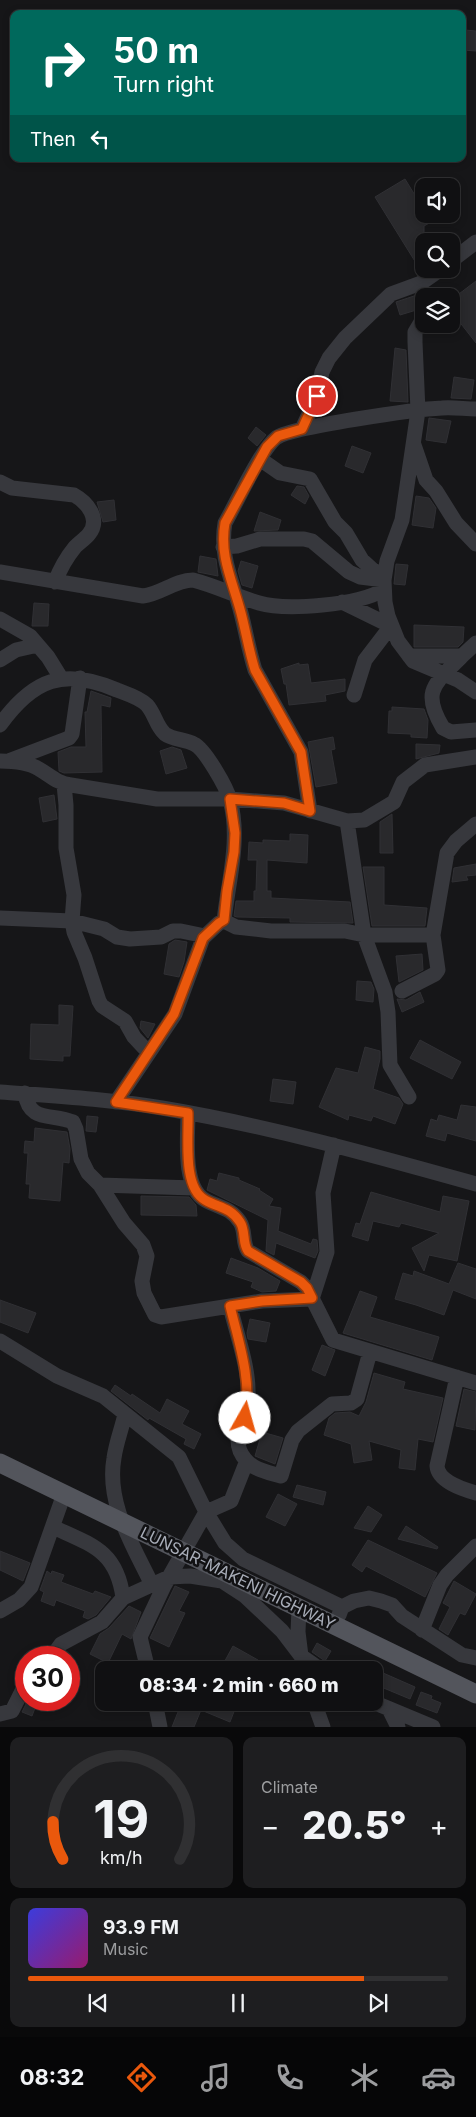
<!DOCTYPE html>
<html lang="en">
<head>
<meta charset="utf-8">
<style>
  body { margin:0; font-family:Inter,sans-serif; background:#1e1e20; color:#f1f3f6; height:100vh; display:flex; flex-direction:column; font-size:19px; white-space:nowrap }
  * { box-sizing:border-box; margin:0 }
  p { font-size:16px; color:#9c9d9f }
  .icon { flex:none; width:28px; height:28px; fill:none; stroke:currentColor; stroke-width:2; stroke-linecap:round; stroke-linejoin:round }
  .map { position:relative; height:1727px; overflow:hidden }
  .sheet { display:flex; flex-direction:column; gap:10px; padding:10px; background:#09090a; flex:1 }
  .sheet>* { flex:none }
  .hud { position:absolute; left:10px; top:10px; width:456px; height:152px; border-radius:10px; box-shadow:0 2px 8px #0003,0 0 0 1px #303032; background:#00695c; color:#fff; overflow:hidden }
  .buttons { position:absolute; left:415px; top:178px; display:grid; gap:10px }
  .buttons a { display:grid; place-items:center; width:45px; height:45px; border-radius:10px; background:#101012; box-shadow:0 2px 8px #0003,0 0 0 1px #303032; font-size:25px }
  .speed { position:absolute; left:15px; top:1646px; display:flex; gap:10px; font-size:25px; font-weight:700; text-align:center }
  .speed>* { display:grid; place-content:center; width:65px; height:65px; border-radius:50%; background:#101012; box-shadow:0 2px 8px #0003,0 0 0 1px #303032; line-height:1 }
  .speed .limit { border:8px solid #d22; background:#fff; color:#111 }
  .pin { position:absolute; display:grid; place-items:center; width:42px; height:42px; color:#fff; margin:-21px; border:2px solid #fff; border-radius:50%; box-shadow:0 1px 5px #0007 }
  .me { position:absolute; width:55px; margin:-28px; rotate:7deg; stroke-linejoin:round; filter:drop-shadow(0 0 4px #0008) }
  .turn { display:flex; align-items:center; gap:18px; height:105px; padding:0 20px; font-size:22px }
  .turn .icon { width:65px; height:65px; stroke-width:2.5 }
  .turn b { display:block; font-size:35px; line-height:42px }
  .then { display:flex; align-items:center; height:48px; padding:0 20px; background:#0003; gap:10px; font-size:19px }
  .big { font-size:38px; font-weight:800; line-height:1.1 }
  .sheet .widget { flex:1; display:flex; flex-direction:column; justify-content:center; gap:8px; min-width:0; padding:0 18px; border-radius:10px; background:#1e1e20 }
  .sheet .dial { align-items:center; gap:0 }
  .dial svg { height:130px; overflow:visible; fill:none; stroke:#303032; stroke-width:7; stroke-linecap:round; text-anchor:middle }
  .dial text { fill:#f1f3f6; stroke:none }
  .song { display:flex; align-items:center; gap:15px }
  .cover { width:60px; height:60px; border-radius:8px; background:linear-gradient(135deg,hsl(240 70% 55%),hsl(320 70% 35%)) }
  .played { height:5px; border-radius:2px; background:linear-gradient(90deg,#ea580c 80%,#303032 80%) }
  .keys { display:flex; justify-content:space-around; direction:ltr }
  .heat { display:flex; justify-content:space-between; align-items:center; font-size:28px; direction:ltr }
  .sheet .tiles { flex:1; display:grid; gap:10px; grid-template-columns:1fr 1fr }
  .widget:last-child { grid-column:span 2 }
  .trip { position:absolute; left:95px; top:1661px; width:288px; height:50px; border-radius:10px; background:#101012; box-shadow:0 2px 8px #0003,0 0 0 1px #303032; font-weight:800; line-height:50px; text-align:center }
  .dock { display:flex; height:80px; justify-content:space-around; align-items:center; background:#060607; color:#9c9d9f }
  .dock .icon { width:35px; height:35px }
  .dock .on { color:#ea580c }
  .dock b { font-size:22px; color:#f1f3f6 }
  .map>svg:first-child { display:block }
  .building { fill:#29292c; stroke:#303034 }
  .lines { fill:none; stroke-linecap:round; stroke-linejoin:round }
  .minor { stroke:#37383d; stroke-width:15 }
  .major { stroke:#53555c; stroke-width:19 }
  .route-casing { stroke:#983908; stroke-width:12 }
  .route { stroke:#ea580c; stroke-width:9 }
  .labels { text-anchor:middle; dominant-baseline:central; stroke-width:5; stroke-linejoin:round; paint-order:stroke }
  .street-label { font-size:16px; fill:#a8adb8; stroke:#111113 }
</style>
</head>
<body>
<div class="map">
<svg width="476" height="1727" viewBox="0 0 476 1727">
  <rect width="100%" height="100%" fill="#161618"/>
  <!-- building -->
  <path class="building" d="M465 30 476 31V51L463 50Z
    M405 179 424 210V214H426L431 222 424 226V270L421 271 375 197Z
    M476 281V343L451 311V300Z
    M420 294 423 308 400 315 396 302Z
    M395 348 406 350 408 402 390 401Z
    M454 377 474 380 471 399 451 398Z
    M429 418 451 421 446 443 426 440Z
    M256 427 266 435 257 446 248 438Z
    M352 446 371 453 363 473 345 466Z
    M297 486 304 487 309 496 305 504 291 495Z
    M416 496 429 498 436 508 433 528 412 525Z
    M114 500 116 520 103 522 97 502Z
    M260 512 281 520 278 530 254 531Z
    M200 556 216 559 218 576 198 572Z
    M241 561 258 566 252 588 242 585 238 571Z
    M396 564 408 565 405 585 394 584Z
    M34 603 49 604 48 626H32Z
    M414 625 464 627 463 642 458 647H414Z
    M299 663V665L308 664 311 683 345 679V691L325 695 326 701 289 705 286 684H284L281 669Z
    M91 691 111 698 110 707 101 705 102 772 64 773 59 771 58 752 71 747H86L85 712H87Z
    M392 707 424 709 428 720 427 738 411 737V734L388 733 389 711H392Z
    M333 737 335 749 331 750 337 783 316 787 308 742Z
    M416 744 440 745 439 753 416 759Z
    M172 747 181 750 187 768 166 774 160 751Z
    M54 795 57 819 43 822 39 798Z
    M392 814 393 853H380V822Z
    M290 834 308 835 307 863 267 860V891H271V898L350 902 353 923 290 922V918L237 917 234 916 236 901H254V891H256L257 860H248L249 842 263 843V840L290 841Z
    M476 864V875L466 876 468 880 452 882 454 868Z
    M363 867H384V905L427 908 425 926H372Z
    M175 940 187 942 184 962 179 977 164 974 169 944Z
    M422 954 423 970 399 982 396 956Z
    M357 981 371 982 374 989 373 1002 356 1000Z
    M420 992 424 1002 402 1012 397 999 406 1000Z
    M59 1005 73 1006 70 1056H63V1061L30 1059 31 1024 59 1025Z
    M141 1021 155 1024 148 1038 140 1028Z
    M420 1040 461 1062 452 1079 410 1058Z
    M365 1047 380 1051V1059L373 1089 399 1098 403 1104 395 1124 373 1116 371 1121 349 1115 348 1120 319 1107 336 1068 358 1073Z
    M273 1079 296 1082 293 1104 270 1101Z
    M461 1105 476 1107V1141L447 1133 445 1141 426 1136 431 1119 437 1121 439 1115 457 1120Z
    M87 1116 98 1117 96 1132 86 1131Z
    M35 1128 67 1132 70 1149 69 1163 63 1162 60 1201 29 1198 30 1184H26L28 1153H24L25 1141 34 1142Z
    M219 1173 239 1178V1180L260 1189 259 1190 273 1199 269 1206 281 1208 278 1231 311 1244 313 1239 317 1240 318 1251 315 1258 276 1243 274 1255 266 1251 268 1220 207 1190 210 1179 217 1181Z
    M371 1192 440 1212 443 1196 469 1201 457 1261 429 1255 424 1271 412 1248 439 1233 401 1223 399 1227 373 1221 368 1241 352 1236 356 1223 360 1224Z
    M141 1196 189 1197 196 1205 197 1216 141 1215Z
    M231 1258 258 1268 280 1281 276 1291 262 1292 251 1287 253 1282 226 1273Z
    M458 1263 476 1269V1299L453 1290 444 1315 416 1305 395 1299 403 1273 413 1276 414 1271 449 1284Z
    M360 1291 377 1297 370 1317 439 1337 432 1360 343 1333Z
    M0 1300 36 1313 28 1333 0 1322Z
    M250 1319 270 1323 266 1342 248 1339 247 1333Z
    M322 1345 335 1350 325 1376 312 1370Z
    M374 1373 405 1382 403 1389 443 1398 433 1442 418 1439 415 1470 399 1468 401 1450 369 1441 372 1460 354 1463 351 1444 324 1435 329 1418 335 1413 350 1412 359 1416 366 1402Z
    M115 1385 131 1396 132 1394 160 1413 167 1399 189 1411 182 1424 201 1434 194 1449 184 1444 186 1439 149 1418 148 1420 111 1391Z
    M464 1389 476 1392 475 1430 456 1426Z
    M262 1432 283 1438 275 1464 255 1456Z
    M297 1485 326 1492 323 1505 293 1497Z
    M278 1494 297 1504 285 1526 266 1517Z
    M368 1506 382 1515 371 1532 354 1528Z
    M406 1526 438 1547 437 1549 398 1539Z
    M368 1540 437 1573 425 1597 366 1566 362 1572 352 1565Z
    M0 1551 30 1563 23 1581 0 1570Z
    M47 1571 51 1574 52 1571 64 1575 61 1582 93 1594 95 1591 111 1597 96 1615 88 1619 83 1617 85 1611 56 1600 54 1606 41 1601 44 1592 40 1590Z
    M454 1581 476 1594 465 1615 460 1613 448 1635 439 1629 450 1607 443 1603Z
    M175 1586 189 1592 179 1611 185 1613 169 1647 150 1638Z
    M129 1606 141 1612 131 1639 122 1634 108 1663 90 1654 100 1634 109 1628Z
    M317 1643 331 1651 325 1661 312 1652Z
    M233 1646 258 1660 253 1670H220Z
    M374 1669 415 1687 410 1699 374 1684Z
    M421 1692 432 1696 431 1699 441 1703 437 1713 416 1705Z
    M28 1700H38L32 1716 22 1712Z
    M182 1702H219L235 1709 230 1722 201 1710 194 1727H172Z"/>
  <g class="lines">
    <!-- minor -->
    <path class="minor" d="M451 261 476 242
      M424 317 415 332V342L418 411 402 520 387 561 384 580 385 602 388 616 398 641 413 661 458 680 476 692
      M302 429 317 396 322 372 329 358 345 338 391 294 421 283 441 269
      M414 445 426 480 436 491 456 523 476 544
      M260 459 280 473 310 479 335 522 346 533 362 560 373 570 384 575
      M0 482 12 488 74 495C87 502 101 519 89 534 85 539 79 543 75 547 66 558 60 569 55 582
      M223 547 237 546 260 539H304L312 541 349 572 360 577 384 580
      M0 572 143 596C161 594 175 580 193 580 216 586 236 596 259 603 286 611 359 605 383 590
      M342 602 391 626 365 660 354 695
      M0 619 30 636 48 657 61 678
      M409 656H462L476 643
      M462 656C436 683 420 690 443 728L451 732 476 730
      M0 660 16 650 38 645
      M0 725C33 679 64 667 117 690 127 694 139 697 147 705 155 714 156 726 165 734 173 740 185 739 194 744 205 749 227 788 230 800 241 840 228 881 224 921
      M11 760 69 738 72 734 80 678
      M0 761C13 761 28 762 39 769 51 776 57 783 71 785L157 799H230L284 803 347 821 364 820 394 802 403 782 425 765 476 757
      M64 784 66 805V848L74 895 72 921 74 932 85 958 99 1001 102 1006 125 1021 134 1037 148 1052
      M310 811 301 752 255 670C249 651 246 632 241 613 233 582 219 556 225 523 237 502 260 451 276 438 289 427 419 409 442 408 453 407 465 409 476 409
      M347 821 364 935 385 992 388 1012 390 1065 409 1097
      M0 918 72 921 104 929 117 937 130 939 161 937 173 931H181L205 936
      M402 991 435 974 438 970 433 935
      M0 1092C54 1096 109 1099 162 1108 269 1126 372 1155 476 1184
      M25 1093C29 1123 52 1113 73 1122L76 1129 81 1159 88 1173 100 1185 124 1223 143 1245 147 1256 142 1281 144 1293 155 1315 161 1317 262 1301 312 1299 327 1252 323 1193 334 1145
      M116 1102 175 1014 203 938 219 923 224 921 236 927 271 931H345L364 935H433L447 853 456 841 476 824
      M188 1113C188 1137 182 1187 205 1200 219 1208 230 1207 240 1222 246 1231 242 1243 248 1251L301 1282 307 1288 333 1340 476 1383
      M100 1185 194 1188
      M230 1306C237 1336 250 1369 248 1400 247 1417 233 1434 240 1451 248 1469 264 1471 281 1476L292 1440 298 1431 332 1404 351 1403 357 1399 370 1352
      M0 1341 57 1376 103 1396 179 1457 206 1512 225 1543 243 1559 342 1607
      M457 1377 437 1466C438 1481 462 1489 476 1493
      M125 1414C122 1428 116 1443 114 1458 106 1504 133 1545 152 1585
      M53 1527C92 1545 117 1551 123 1598
      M299 1608 298 1632 301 1656 321 1670
      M0 1611 19 1600 31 1587 64 1494
      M339 1615 342 1607 354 1601 369 1598 381 1601 392 1605 402 1616 462 1655 476 1658
      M422 1630 440 1585 447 1575 476 1546
      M51 1658 61 1644 102 1622 123 1598 169 1577 190 1576 222 1581 245 1596 282 1631 301 1656 305 1670
      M148 1670 140 1637 164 1586 206 1512 231 1501 246 1463
      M155 1702 160 1727
      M314 1702 323 1727
      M373 1702 433 1727
      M389 1709 398 1727
      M0 1714 12 1711 23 1689 26 1687"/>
    <!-- major -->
    <path class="major" d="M0 1463 476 1694"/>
  </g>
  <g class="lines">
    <defs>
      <path id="route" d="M245 1418C252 1380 239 1343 230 1306L262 1301 312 1298 307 1288 301 1282 248 1251C242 1243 246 1231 240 1222 230 1207 219 1208 205 1200 182 1187 189 1137 188 1113L116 1102 174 1014 203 938 219 923 224 920 227 891 234 852 235 833 230 799 284 803 310 811 301 752 255 670C249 651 246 632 241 613 233 582 219 556 225 523L267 447 278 436 302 429 317 396"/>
    </defs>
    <!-- route casing -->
    <use href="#route" class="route-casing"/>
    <!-- route -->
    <use href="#route" class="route"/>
  </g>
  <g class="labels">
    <!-- street labels -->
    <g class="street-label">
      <text transform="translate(238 1578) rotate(26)">LUNSAR-MAKENI HIGHWAY</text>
    </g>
  </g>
</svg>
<div class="buttons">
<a><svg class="icon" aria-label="sound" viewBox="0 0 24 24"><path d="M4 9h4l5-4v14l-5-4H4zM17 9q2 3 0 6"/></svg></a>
<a><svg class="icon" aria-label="search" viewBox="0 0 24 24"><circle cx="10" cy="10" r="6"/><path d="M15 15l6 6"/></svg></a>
<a><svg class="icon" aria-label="layers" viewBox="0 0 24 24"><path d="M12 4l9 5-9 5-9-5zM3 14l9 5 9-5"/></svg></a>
</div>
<div class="speed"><div class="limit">30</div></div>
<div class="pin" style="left:317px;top:396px;background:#d93025"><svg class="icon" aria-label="arrive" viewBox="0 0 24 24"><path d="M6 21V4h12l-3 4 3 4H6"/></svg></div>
<svg class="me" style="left:245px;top:1418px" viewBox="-20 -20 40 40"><circle r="19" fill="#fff"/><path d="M0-13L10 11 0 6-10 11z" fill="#ea580c"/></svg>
<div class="trip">08:34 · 2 min · 660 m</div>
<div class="hud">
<div class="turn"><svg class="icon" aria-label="right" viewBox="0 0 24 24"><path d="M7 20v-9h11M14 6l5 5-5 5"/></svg><div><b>50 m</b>Turn right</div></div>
<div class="then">Then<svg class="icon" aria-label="left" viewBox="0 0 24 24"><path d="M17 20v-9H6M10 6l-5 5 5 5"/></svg></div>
</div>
</div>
<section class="sheet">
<div class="tiles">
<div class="widget dial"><svg viewBox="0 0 100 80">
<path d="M14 69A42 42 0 1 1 86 69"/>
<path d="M14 69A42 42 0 0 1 8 46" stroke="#ea580c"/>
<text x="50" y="56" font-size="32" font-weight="700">19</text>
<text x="50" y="72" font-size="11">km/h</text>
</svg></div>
<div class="widget"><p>Climate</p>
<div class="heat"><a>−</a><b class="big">20.5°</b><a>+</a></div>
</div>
<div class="widget">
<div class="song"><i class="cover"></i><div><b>93.9 FM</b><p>Music</p></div></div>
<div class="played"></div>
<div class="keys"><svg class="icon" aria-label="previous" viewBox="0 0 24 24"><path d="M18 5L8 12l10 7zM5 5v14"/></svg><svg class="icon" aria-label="pause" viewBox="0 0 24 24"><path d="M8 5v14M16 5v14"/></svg><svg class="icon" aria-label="next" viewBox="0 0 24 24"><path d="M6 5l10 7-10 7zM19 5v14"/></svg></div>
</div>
</div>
</section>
<nav class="dock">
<b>08:32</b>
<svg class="icon on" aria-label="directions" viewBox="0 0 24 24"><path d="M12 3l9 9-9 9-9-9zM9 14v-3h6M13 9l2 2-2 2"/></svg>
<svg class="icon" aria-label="music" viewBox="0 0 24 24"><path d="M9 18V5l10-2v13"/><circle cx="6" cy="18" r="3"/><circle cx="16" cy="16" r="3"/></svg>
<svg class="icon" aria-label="phone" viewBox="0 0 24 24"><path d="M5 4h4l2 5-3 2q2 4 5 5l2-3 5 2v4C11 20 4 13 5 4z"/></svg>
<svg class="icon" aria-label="climate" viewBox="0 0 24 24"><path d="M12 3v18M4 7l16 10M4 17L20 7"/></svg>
<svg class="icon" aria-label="car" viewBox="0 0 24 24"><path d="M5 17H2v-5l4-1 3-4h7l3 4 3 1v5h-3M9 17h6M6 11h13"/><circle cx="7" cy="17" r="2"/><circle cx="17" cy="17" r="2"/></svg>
</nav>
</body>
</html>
